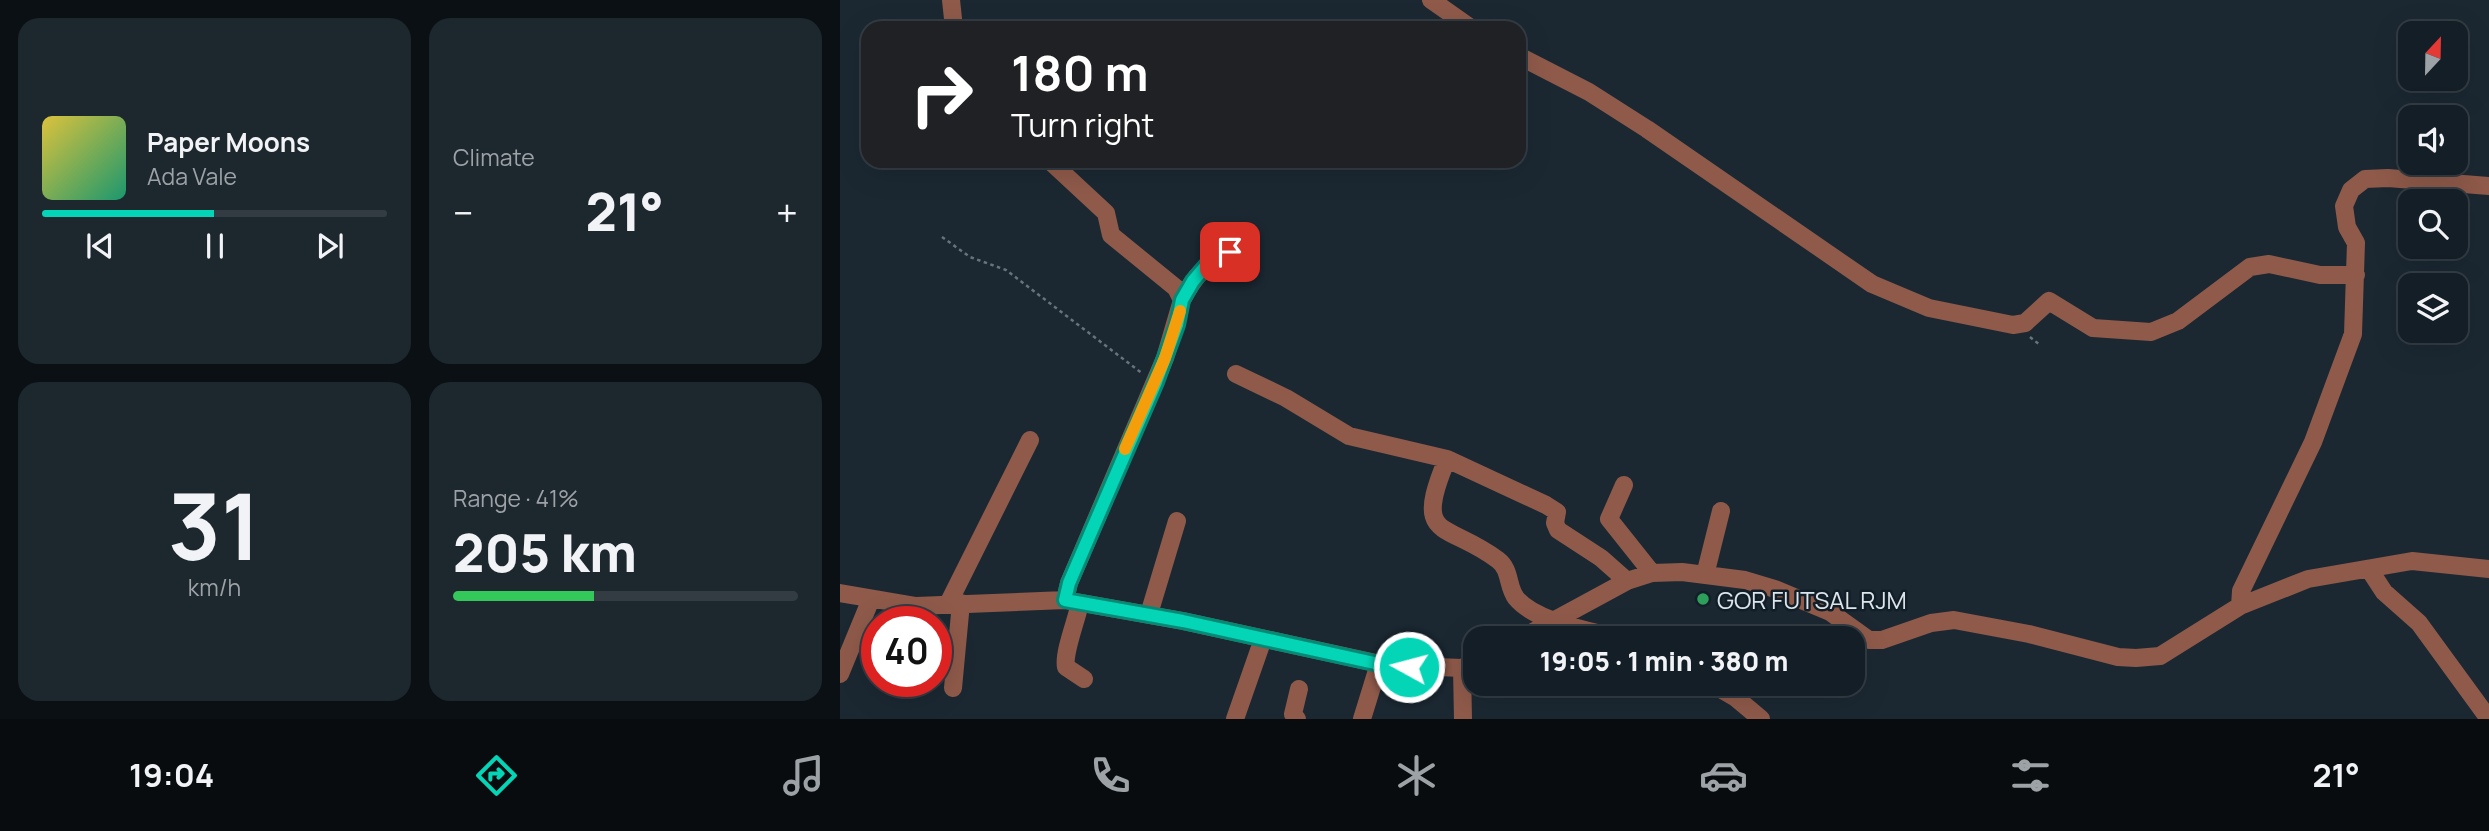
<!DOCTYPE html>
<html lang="en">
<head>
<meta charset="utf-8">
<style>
  body { margin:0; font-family:Manrope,sans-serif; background:#1d272e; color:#f1f3f6; height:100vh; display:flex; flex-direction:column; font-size:26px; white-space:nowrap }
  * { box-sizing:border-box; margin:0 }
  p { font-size:23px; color:#9da2a7 }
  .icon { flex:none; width:38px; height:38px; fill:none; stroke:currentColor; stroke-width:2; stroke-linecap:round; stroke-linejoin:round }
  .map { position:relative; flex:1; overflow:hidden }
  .side { display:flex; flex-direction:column; gap:18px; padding:18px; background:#0b1015; width:840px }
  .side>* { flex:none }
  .banner { position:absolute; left:21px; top:21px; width:665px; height:147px; border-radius:21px; box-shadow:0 7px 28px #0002,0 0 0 2px #333c43; background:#202124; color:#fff; overflow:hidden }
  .needle { width:46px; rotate:22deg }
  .tools { position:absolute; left:1558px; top:21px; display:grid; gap:14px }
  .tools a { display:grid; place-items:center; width:70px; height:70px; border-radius:14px; background:#141e26; box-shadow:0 7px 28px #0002,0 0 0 2px #333c43; font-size:35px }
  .speed { position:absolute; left:21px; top:606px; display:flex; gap:14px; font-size:35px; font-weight:700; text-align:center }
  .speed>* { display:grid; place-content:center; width:91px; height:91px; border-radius:50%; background:#141e26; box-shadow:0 7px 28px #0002,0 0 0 2px #333c43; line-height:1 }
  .speed .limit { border:10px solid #d22; background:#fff; color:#111 }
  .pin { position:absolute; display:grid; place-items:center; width:60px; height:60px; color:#fff; margin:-30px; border-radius:14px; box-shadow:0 4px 10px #0006 }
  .me { position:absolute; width:77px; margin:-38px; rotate:277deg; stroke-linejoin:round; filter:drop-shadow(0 0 5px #0008) }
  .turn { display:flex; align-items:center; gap:24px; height:147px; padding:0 35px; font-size:32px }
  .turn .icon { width:91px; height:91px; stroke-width:2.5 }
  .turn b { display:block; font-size:49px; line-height:60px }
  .big { font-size:52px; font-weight:800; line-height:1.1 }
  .side .tile { flex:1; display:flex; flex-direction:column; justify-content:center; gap:10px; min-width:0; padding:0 24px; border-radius:21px; background:#1d272e }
  .side .dial { align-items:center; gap:0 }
  .dial b { font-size:91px; line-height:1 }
  .song { display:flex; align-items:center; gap:21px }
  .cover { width:84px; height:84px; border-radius:10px; background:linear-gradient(135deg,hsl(50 70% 55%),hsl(160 70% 35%)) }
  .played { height:7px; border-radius:4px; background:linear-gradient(90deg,#04d5b6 50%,#333c43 50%) }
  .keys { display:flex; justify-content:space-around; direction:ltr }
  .heat { display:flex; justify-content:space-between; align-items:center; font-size:38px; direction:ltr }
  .charge { height:10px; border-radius:5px; background:linear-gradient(90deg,#34c759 41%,#333c43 0) }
  .side .tiles { flex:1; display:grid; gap:18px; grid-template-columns:repeat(2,1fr) }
  .trip { position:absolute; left:623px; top:626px; width:402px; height:70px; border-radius:21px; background:#141e26; box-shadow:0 7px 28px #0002,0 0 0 2px #333c43; font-weight:800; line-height:70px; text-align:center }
  .menu { display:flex; height:112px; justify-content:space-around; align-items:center; background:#080c0f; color:#9da2a7 }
  .menu .icon { width:49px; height:49px }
  .menu .current { color:#04d5b6 }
  .menu b { font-size:32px; color:#f1f3f6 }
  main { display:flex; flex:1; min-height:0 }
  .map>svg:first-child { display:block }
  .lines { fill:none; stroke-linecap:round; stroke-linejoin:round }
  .path { stroke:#68737c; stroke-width:2.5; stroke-dasharray:3.5 3.5; stroke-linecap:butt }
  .minor { stroke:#8f5a4a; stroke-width:18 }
  .route-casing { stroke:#038a76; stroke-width:18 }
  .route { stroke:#04d5b6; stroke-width:12 }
  .slow { stroke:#f59e0b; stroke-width:12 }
  .leisure-dot { fill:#2e9e5b; stroke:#121f28; stroke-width:2.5 }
  .labels { text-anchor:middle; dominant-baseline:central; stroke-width:5; stroke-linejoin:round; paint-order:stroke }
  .poi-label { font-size:24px; fill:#dce5eb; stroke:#121f28; text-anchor:start }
</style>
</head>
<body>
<main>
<section class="side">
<div class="tiles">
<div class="tile">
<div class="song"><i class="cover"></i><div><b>Paper Moons</b><p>Ada Vale</p></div></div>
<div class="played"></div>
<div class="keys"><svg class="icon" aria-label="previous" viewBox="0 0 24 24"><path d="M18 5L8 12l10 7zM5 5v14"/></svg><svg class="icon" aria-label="pause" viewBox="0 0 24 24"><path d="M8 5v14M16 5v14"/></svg><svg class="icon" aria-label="next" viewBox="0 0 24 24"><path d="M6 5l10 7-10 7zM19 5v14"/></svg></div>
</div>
<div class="tile"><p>Climate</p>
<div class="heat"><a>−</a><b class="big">21°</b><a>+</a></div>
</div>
<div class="tile dial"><b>31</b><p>km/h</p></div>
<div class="tile"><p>Range · 41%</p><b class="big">205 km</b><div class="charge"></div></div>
</div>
</section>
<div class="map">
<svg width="1649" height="719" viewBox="0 0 1649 719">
  <rect width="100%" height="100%" fill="#1b2832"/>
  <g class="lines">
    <!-- path -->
    <path class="path" d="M102 237 130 257 166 270 303 374
      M1190 337 1200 345"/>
    <!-- minor -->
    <path class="minor" d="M111 0 114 28
      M591 0 631 28
      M679 56 749 92 807 129 1032 284 1089 308 1173 325 1185 323 1209 301 1253 328 1311 332 1338 321 1410 267 1429 264 1480 275H1516
      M210 161 266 213 271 235 336 288 342 300 325 358 229 583 225 600
      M342 300C354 277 366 263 390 252
      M396 374 446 398 509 436 607 459 706 505 717 512 715 523 718 530 761 558 787 581
      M607 459C572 542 606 521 658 560 671 570 667 586 676 598 695 622 752 631 781 639
      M784 485 769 519 812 573
      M1529 569 1544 592 1579 623 1649 719
      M865 575 881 511
      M0 593 76 606 225 600 343 621 545 665 622 668 635 662
      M240 603C237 619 223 653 226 667L244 679
      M108 604 190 440
      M1400 606 1401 591 1473 442 1513 334 1516 243 1507 227 1504 206 1511 190 1525 179 1548 178 1649 186
      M309 614 337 521
      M680 639 787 581 812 573 842 572 905 580 935 589 990 612 1029 640H1042L1091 623 1114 620 1189 634 1278 657 1296 658 1320 656 1400 606 1468 579 1572 561 1649 569
      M622 668 623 719
      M0 674 31 599
      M872 684 896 698 921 719
      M113 688 121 603
      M395 719 423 639
      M457 719 453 714 459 689
      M522 719 539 664"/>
  </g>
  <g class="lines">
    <defs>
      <path id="route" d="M390 252 371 260 353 281 342 300 337 325 316 382 229 583 225 600 343 621 539 664 569 667"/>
    </defs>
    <!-- route casing -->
    <use href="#route" class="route-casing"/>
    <!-- route -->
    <use href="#route" class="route"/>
    <!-- slow -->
    <path class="slow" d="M285 449 325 358 340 311"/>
  </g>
  <!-- markers -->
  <circle class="leisure-dot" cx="863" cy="599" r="7"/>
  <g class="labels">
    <!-- poi labels -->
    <g class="poi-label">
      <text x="877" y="599">GOR FUTSAL RJM</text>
    </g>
  </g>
</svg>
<div class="tools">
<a><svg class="needle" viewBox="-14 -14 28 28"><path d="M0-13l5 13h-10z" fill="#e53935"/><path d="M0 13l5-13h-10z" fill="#9da2a7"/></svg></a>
<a><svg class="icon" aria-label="sound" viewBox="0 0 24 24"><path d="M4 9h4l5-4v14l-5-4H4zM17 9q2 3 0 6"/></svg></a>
<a><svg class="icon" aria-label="search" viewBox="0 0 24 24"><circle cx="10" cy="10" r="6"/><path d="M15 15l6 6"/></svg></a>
<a><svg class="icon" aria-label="layers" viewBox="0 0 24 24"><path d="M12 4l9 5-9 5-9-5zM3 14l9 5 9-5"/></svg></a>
</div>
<div class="speed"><div class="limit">40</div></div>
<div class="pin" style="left:390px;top:252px;background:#d93025"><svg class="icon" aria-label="arrive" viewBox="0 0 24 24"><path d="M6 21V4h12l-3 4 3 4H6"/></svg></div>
<svg class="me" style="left:569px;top:667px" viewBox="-20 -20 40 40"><circle r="17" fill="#04d5b6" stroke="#fff" stroke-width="3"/><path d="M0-11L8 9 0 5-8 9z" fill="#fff"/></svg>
<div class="trip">19:05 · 1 min · 380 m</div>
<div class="banner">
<div class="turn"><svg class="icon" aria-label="right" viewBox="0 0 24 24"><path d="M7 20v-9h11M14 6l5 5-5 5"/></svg><div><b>180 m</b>Turn right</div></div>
</div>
</div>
</main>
<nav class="menu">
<b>19:04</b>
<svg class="icon current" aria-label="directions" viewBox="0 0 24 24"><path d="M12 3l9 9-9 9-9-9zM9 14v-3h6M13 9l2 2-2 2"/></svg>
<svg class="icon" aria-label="music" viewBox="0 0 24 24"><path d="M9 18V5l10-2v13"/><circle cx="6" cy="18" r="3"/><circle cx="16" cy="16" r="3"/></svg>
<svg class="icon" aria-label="phone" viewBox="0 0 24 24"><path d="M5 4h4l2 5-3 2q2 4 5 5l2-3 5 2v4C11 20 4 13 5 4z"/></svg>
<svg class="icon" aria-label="climate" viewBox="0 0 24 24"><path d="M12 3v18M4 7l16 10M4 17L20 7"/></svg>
<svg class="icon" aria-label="car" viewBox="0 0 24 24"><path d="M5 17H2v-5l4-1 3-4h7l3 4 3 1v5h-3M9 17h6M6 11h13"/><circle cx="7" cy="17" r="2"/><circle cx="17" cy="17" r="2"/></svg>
<svg class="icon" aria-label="filters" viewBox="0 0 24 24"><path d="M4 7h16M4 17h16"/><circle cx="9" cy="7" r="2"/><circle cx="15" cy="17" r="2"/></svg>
<b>21°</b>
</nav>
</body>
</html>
